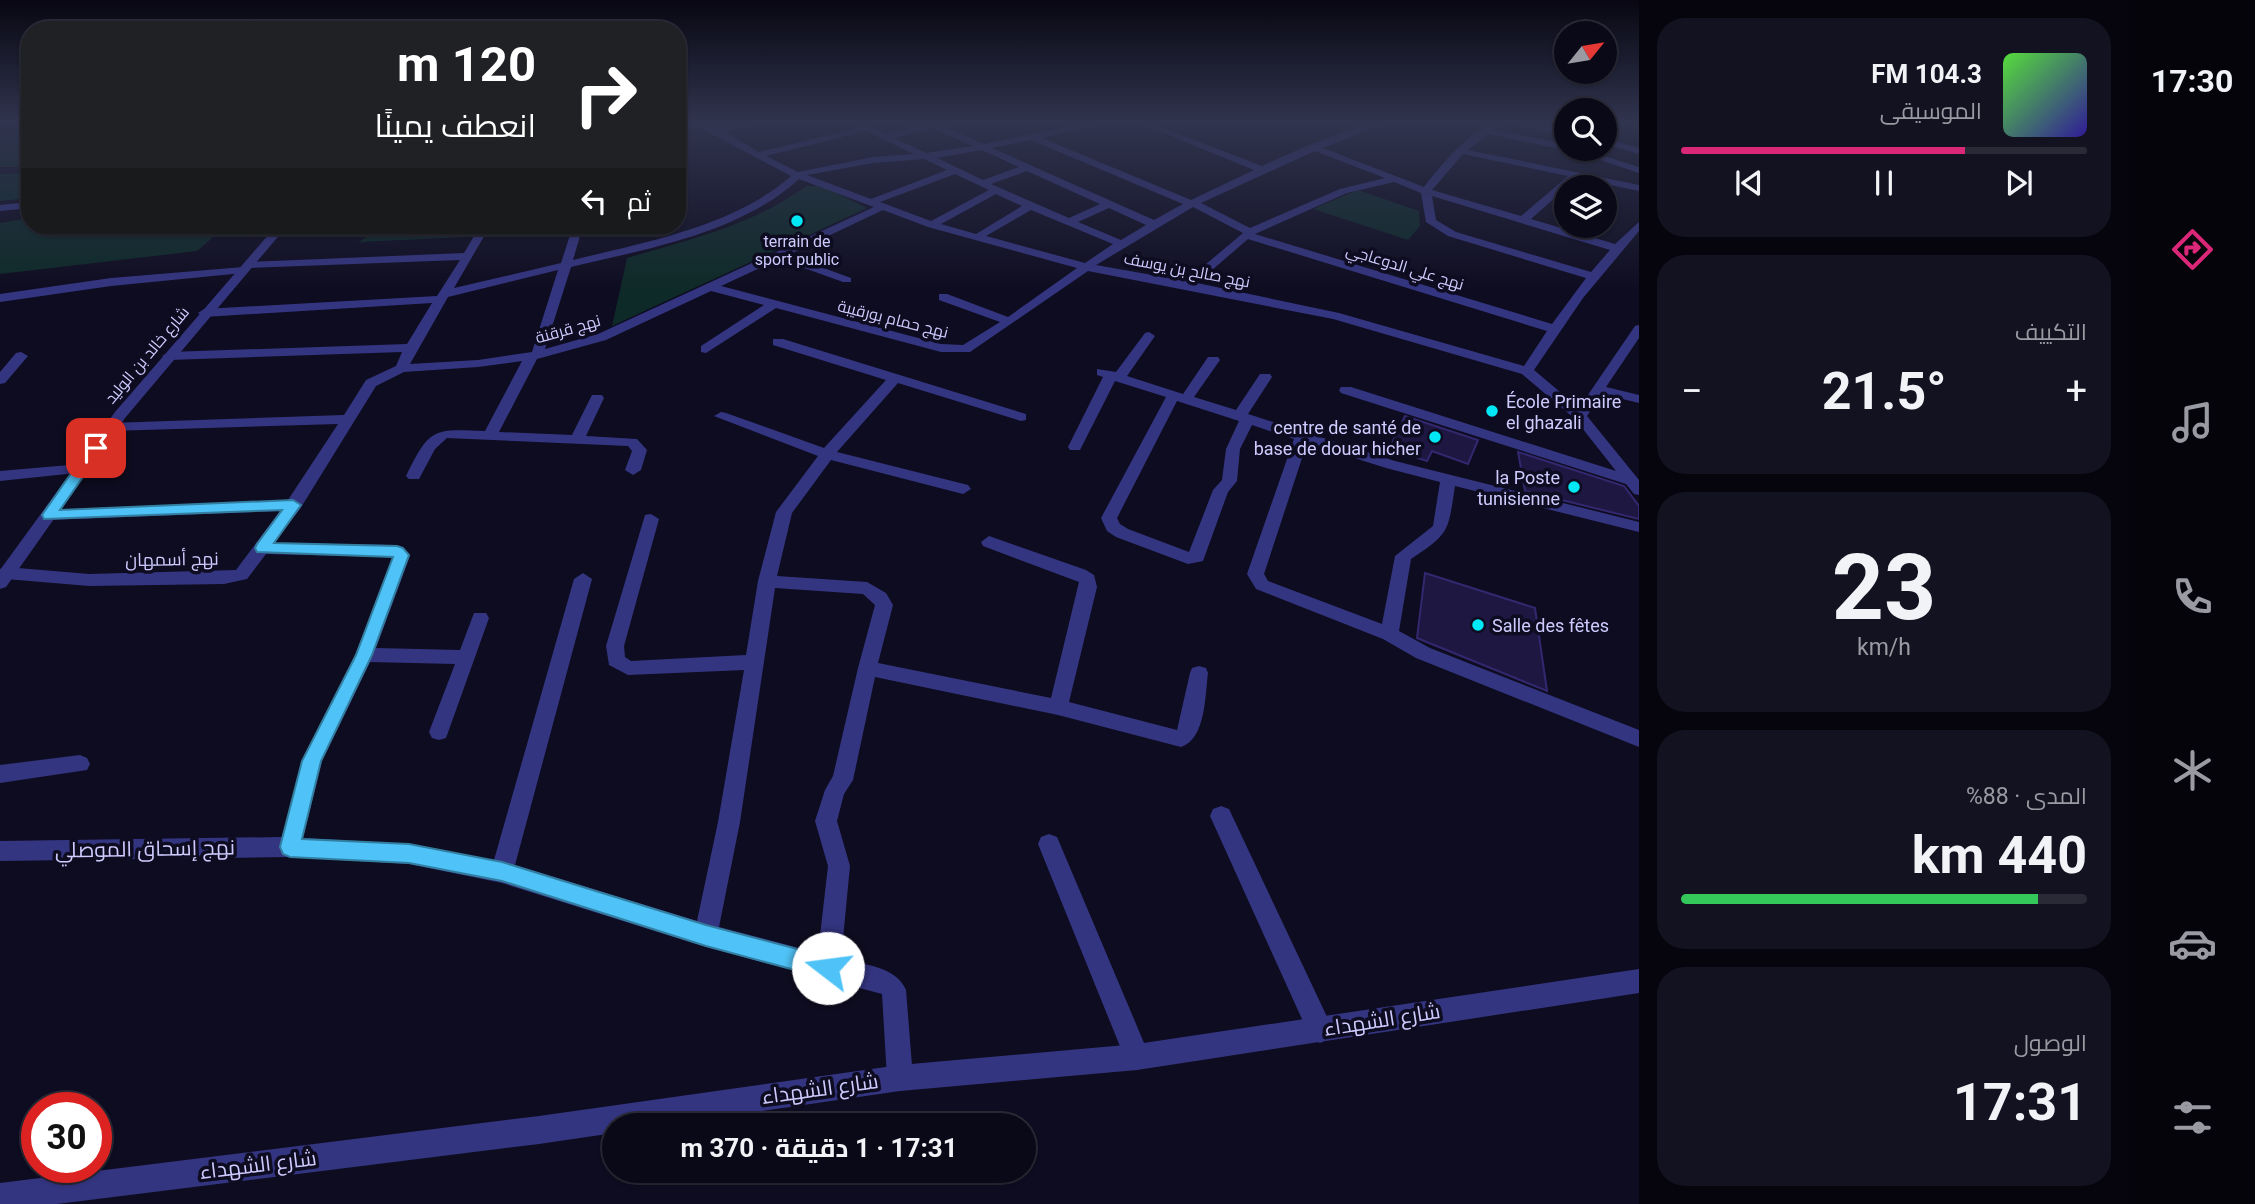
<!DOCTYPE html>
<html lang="ar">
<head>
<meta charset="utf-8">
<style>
  body { margin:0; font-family:Roboto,Cairo,sans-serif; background:#131221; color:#f1f3f6; direction:rtl; height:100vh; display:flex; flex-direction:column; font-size:26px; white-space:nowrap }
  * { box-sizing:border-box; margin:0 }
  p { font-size:23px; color:#999aa2 }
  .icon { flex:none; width:38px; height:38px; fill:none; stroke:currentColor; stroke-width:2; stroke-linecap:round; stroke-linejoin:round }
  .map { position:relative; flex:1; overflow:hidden; direction:ltr }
  .details { display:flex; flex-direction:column; gap:18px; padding:18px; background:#06050d; width:490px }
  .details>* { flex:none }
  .top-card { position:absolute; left:21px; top:21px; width:665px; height:214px; border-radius:28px; box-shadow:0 2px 5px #0004,0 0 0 2px #2a2a37; direction:rtl; background:#202124; color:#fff; overflow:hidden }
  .needle { width:46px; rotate:60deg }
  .tools { position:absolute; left:1554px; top:21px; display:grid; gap:14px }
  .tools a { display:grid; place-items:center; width:63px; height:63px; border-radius:50%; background:#0a0918; box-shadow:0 2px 5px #0004,0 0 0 2px #2a2a37; font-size:35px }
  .speed { position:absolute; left:21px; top:1092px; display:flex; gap:14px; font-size:35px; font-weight:700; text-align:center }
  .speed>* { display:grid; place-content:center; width:91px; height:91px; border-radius:50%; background:#0a0918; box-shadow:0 2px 5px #0004,0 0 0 2px #2a2a37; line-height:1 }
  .speed .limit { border:10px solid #d22; background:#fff; color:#111 }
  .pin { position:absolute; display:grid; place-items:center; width:60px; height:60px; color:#fff; margin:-30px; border-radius:14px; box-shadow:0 4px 10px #0006 }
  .me { position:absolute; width:77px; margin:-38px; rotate:285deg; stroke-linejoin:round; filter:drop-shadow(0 0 5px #0008) }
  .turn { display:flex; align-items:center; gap:24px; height:147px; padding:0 35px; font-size:32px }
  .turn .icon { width:91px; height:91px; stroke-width:2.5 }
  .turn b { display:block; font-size:49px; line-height:60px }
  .then { display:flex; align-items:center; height:66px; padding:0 35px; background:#0003; gap:14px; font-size:26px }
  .big { font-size:52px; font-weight:700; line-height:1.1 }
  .details .tile { flex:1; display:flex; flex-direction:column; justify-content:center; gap:10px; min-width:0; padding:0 24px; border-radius:28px; background:#131221 }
  .details .dial { align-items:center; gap:0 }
  .dial b { font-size:91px; line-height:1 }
  .song { display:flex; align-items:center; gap:21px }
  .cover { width:84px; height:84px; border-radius:10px; background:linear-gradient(135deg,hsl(110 70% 55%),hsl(250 70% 35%)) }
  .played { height:7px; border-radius:4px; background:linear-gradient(90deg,#db2777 70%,#2a2a37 70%) }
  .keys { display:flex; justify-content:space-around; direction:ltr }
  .heat { display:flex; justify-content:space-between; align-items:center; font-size:38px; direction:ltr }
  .charge { height:10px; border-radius:5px; background:linear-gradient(90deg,#34c759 88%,#2a2a37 0) }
  .trip { position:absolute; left:602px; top:1113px; width:434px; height:70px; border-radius:35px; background:#0a0918; box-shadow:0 2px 5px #0004,0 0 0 2px #2a2a37; font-weight:700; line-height:70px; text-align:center; direction:rtl }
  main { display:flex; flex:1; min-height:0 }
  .dock { display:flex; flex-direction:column; width:126px; justify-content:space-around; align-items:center; background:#04040a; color:#999aa2 }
  .dock .icon { width:49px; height:49px }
  .dock .current { color:#db2777 }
  .dock b { font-size:32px; color:#f1f3f6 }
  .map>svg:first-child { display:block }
  .green { fill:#0e2a28 }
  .building { fill:#1e1742; stroke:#33286f; stroke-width:2 }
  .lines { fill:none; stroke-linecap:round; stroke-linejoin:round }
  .minor { fill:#343581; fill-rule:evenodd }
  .tertiary { fill:#343581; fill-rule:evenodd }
  .route { fill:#4fc3f7; stroke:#337fa1; stroke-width:2 }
  .poi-dot { fill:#00e8f6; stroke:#0e0c20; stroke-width:2.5 }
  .labels { text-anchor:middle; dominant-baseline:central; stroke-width:7; stroke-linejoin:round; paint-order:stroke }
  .far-poi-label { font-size:16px; fill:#cfcbff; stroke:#0e0c20 }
  .far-street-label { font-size:16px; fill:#cfcbff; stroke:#0e0c20 }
  .poi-label { font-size:18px; fill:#cfcbff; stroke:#0e0c20; text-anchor:start }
  .street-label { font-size:18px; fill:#cfcbff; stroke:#0e0c20 }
  .near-street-label { font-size:21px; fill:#cfcbff; stroke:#0e0c20 }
</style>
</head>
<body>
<main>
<nav class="dock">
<b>17:30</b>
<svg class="icon current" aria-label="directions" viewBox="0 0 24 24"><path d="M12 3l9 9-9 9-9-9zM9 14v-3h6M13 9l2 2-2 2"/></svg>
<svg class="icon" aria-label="music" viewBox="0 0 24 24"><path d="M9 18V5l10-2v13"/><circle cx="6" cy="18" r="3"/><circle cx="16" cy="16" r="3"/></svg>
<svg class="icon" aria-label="phone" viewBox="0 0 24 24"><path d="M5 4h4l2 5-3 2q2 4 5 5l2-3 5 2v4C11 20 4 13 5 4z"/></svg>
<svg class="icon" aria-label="climate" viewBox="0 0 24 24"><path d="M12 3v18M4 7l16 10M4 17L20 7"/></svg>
<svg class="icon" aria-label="car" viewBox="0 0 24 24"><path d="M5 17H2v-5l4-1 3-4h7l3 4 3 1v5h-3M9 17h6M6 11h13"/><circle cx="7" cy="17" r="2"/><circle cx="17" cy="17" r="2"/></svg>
<svg class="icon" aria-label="filters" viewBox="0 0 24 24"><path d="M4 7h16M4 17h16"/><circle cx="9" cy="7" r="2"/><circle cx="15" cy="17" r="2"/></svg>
</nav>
<section class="details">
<div class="tile">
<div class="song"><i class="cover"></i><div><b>104.3 FM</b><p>الموسيقى</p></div></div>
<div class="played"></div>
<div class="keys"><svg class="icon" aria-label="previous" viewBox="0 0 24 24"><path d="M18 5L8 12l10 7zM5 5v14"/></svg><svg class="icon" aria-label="pause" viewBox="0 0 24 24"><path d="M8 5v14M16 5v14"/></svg><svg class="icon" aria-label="next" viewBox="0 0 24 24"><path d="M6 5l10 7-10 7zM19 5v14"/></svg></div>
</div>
<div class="tile"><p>التكييف</p>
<div class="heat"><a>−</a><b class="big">21.5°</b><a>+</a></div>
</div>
<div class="tile dial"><b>23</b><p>km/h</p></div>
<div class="tile"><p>المدى · 88%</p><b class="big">440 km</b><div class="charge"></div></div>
<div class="tile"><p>الوصول</p><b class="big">17:31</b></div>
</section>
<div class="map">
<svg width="1639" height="1204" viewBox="0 0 1639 1204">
  <rect width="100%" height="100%" fill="#0e0c20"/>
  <!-- green -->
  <path class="green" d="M30 128V167H0V131Z
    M30 173V198L0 201V174Z
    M806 186H822L867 208 612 326 627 258C688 240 754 225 806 186Z
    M1358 190 1419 211 1420 226 1408 240 1313 209Z
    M30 218V226H226L197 251 0 274V223Z
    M353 226H472L466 237 359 242 368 236 349 231Z"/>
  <!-- building -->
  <path class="building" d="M1405 416 1478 440 1468 464 1432 451 1427 461 1389 449Z
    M1518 452 1624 486 1639 506V519L1525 491Z
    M1425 573 1535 608 1547 691 1417 638Z"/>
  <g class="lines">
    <!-- minor -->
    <path class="minor" d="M691 123H703L718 128 759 123 725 132 759 152 859 128 852 123H863L886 134 925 123H936L984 144 1087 123H1103L1042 138 1191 200 1254 170 1139 123H1150L1262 166C1294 152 1353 123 1387 123L1323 148 1424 187C1439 167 1476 122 1502 123L1494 130 1566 144V149H1582L1639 167V173L1568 149 1566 150 1488 134 1468 150 1639 185V191L1577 178 1531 219 1615 244 1639 222V231L1583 298 1534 370 1579 408 1635 326 1639 325V338L1606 387 1639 395V403L1602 394 1587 416 1639 480V495L1634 494 1626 484 1341 393 1339 390 1341 387H1351L1616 471 1575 419 1522 374 1333 319 1088 271 970 352H941L776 308 706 353 701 352V346L764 305 711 291 606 340 537 359 499 432 572 435 592 395H602L604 398 586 436 637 439 647 450 641 470 633 475 625 470 632 451 628 446 447 438 435 449 419 479H409L406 476C430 427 433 429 485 431L522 361 478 367 404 372 376 386 300 509 274 543 397 545 403 547 410 556 376 648 460 650 474 613H486L489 618 446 738 439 740 432 738 429 732 455 664 370 662 322 761 303 838 409 844 494 860 574 579 583 573 592 579 515 865 697 921 718 822 744 670 628 675 609 665 606 646 645 515 651 514 659 519 624 646 625 657 631 661 746 655 758 581 776 512 818 456 714 416 721 412 726 413 824 448 886 380 773 345V339H783L1026 414V420L1021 421 898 383 837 452 968 485 971 489 963 494 831 460 792 513 777 576 867 582 886 593 893 605 878 663 1051 698 1079 582 983 546 981 542 989 536 1086 570 1094 575 1097 587 1069 702 1177 730 1190 673 1192 668 1199 666 1206 668 1208 673C1205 695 1206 739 1181 747L1058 715 875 677 853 780 844 794 837 821 850 866 841 959C864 965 896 966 906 990L913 1078 909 1087 900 1091 891 1087 887 1078 882 994 706 947 502 883 409 864 290 857 0 861V841L282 837 302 761 355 655 393 557 266 554 247 579 224 584 89 586 6 579 0 577V569L6 567 89 574 236 570 280 511 49 520 41 515 49 510 288 500 338 424 111 431 104 427 111 423 344 415 366 380 396 366 402 352 169 360 162 356 169 352 407 344 432 303 204 317 198 313 204 309 437 296 460 260 248 268 247 272 243 273 111 286 0 302V294L111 278 243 267 244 263 248 262 464 253 480 226H490L454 288 561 263 573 226H583L573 260C645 242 735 226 791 176ZM932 128 973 146 926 153 894 138ZM866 131 914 154 873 157 798 172 766 156ZM1031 140 1183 204 1154 220 992 148ZM982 150 1019 167 983 180 937 158ZM1315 151 1385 178 1340 189 1250 228 1201 203ZM1463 154 1568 176 1521 216 1432 190ZM924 159 947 170 871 199 807 175 873 163ZM1027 171 1100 204 1069 218 991 184ZM955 174 989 190 931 221 880 202ZM799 179 874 207 598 334 545 349 571 267C647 249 740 233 799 179ZM1394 182 1421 193 1426 222 1448 236 1586 278 1552 324 1255 234 1347 193ZM996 194 1022 206 976 234 941 224ZM1432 196 1610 250 1591 272 1456 232 1436 220ZM1193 207 1243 233 1186 281 1096 265ZM1109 208 1146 225 1121 240 1078 222ZM883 210 928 227 1077 268 1008 317 947 294H939V300L1000 322 963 345 941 344 721 286 779 259 843 282H851V278L788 255ZM1031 210 1113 244 1085 263 986 236ZM1248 239 1547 331 1524 366 1339 313 1197 283ZM558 270 532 352 478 360 410 364 448 297ZM775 588 863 594 875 605 858 668 833 776 825 790 815 821 828 866 818 953 719 927 740 822Z
      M1513 123H1529L1566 130V136Z
      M1605 138 1639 148V154L1605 144Z
      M1149 332 1155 336 1127 376 1183 394 1208 357H1218L1220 360 1194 397 1236 410 1260 374H1270L1272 377 1248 414 1395 461 1639 522V532L1455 486C1448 532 1450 533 1411 559L1399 631 1430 648 1639 730V747L1416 658 1383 639 1256 589 1247 574 1294 439 1252 425 1240 449 1237 481 1228 492 1203 561 1188 564 1116 537 1107 531 1101 518 1166 397 1115 381 1080 450H1070L1068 447 1103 377 1097 375V369L1116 372 1145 333ZM1177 401 1239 421 1226 449 1222 480 1213 490 1189 552 1128 529 1120 524 1117 518ZM1307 443 1386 468 1440 482 1433 526 1395 556 1382 624 1268 581 1264 574Z
      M21 352 28 356 5 383 0 384V372L16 353Z
      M81 464 89 469 86 472 0 481V471Z
      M80 755 87 758 90 764 87 770 0 783V765Z
      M1221 806 1229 809 1329 1021 1333 1030 1329 1039 1320 1043 1311 1039 1210 816 1213 809Z
      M1049 834 1057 837 1060 844 1150 1057 1146 1066 1137 1070 1128 1066 1038 844 1041 837Z"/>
    <!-- tertiary -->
    <path class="tertiary" d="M30 202V208L0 211V205Z
      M276 226H287L125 418 6 587 0 589V570L115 412Z
      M1639 969V993L1137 1070 900 1091 665 1125H614V1133L539 1144 57 1204H0V1183L539 1116 900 1065 1137 1044Z"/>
  </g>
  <!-- sky -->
  <linearGradient id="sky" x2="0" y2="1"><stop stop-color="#080712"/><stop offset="0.42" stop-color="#30344e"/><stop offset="1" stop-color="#30344e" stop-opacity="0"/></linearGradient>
  <rect width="1639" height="291" fill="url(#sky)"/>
  <!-- route -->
  <path class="route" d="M96 444 103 448 60 510 293 500 301 505 274 543 397 546 403 548 409 555 372 655 321 761 302 839 409 844 502 862 706 925 828 957 836 960 839 968 836 976 828 979 706 946 502 881 409 863 290 857 283 854 280 847 302 761 356 655 393 557 257 552 255 548 257 544 282 510 44 519 42 515 44 512 91 445Z"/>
  <!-- markers -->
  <g class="poi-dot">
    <circle cx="797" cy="221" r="7"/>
    <circle cx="1492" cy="411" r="7"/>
    <circle cx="1435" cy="437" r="7"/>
    <circle cx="1574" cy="487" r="7"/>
    <circle cx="1478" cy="625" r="7"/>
  </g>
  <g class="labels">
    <!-- far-poi labels -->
    <g class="far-poi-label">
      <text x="797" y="241">terrain de<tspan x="797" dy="18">sport public</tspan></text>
    </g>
    <!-- far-street labels -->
    <g class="far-street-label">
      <text transform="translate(1405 267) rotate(17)">نهج علي الدوعاجي</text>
      <text transform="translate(1187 270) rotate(11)">نهج صالح بن يوسف</text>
      <text transform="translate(893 319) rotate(14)">نهج حمام بورقيبة</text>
      <text transform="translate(568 329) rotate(-16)">نهج قرقنة</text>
      <text transform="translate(147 355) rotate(-50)">شارع خالد بن الوليد</text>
    </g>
    <!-- poi labels -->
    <g class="poi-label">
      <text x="1506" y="401">École Primaire<tspan x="1506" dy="21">el ghazali</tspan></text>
      <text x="1421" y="427" text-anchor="end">centre de santé de<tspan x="1421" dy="21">base de douar hicher</tspan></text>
      <text x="1560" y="477" text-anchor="end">la Poste<tspan x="1560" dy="21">tunisienne</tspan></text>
      <text x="1492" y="625">Salle des fêtes</text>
    </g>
    <!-- street labels -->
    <g class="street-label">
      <text transform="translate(172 559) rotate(-1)">نهج أسمهان</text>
    </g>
    <!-- near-street labels -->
    <g class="near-street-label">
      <text transform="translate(145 849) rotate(-1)">نهج إسحاق الموصلي</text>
      <text transform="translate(1382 1020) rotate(-9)">شارع الشهداء</text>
      <text transform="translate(820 1089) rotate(-8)">شارع الشهداء</text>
      <text transform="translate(258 1165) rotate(-7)">شارع الشهداء</text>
    </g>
  </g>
</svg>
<div class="tools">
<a><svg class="needle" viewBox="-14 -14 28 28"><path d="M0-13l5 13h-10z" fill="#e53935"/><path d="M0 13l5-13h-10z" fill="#999aa2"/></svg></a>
<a><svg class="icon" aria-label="search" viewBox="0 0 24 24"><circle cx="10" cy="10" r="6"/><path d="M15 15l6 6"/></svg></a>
<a><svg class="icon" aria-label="layers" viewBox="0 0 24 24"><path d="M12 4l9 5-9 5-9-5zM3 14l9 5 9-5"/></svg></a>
</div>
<div class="speed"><div class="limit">30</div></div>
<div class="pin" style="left:96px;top:448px;background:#d93025"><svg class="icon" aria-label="arrive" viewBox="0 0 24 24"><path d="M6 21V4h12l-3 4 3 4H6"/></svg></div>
<svg class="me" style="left:828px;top:968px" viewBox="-20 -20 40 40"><circle r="19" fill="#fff"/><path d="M0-13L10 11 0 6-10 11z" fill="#4fc3f7"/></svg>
<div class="trip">17:31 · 1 دقيقة · 370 m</div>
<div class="top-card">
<div class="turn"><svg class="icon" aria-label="right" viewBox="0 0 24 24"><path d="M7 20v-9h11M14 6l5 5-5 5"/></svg><div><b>120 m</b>انعطف يمينًا</div></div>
<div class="then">ثم<svg class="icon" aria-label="left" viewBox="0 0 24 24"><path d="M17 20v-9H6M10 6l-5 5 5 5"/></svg></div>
</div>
</div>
</main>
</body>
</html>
